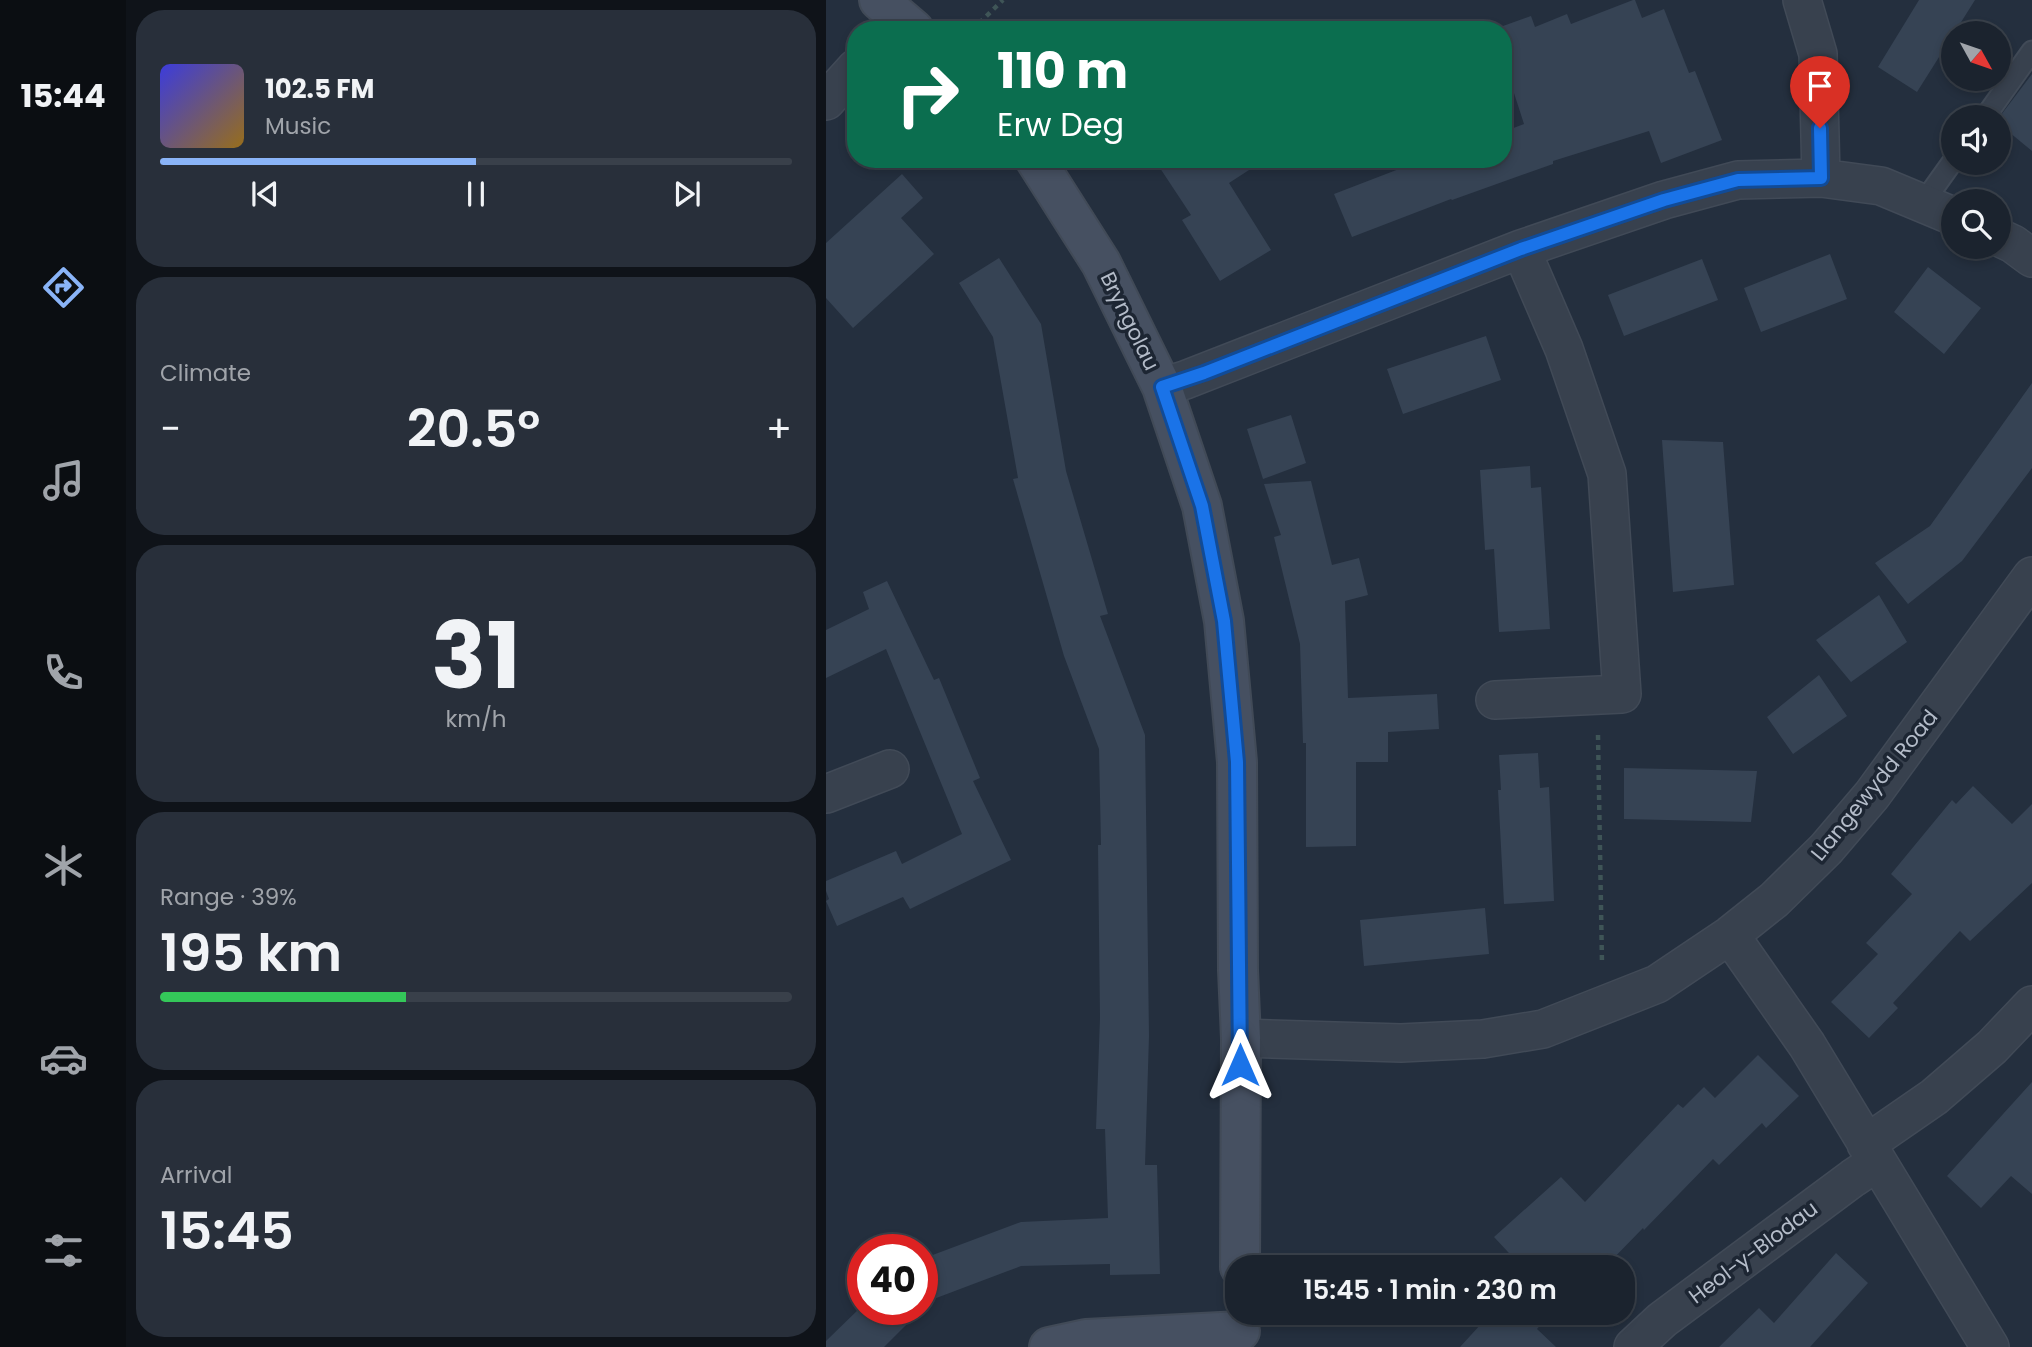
<!DOCTYPE html>
<html lang="en">
<head>
<meta charset="utf-8">
<style>
  body { margin:0; font-family:Poppins,sans-serif; background:#282f3a; color:#f1f3f6; height:100vh; display:flex; flex-direction:column; font-size:26px; white-space:nowrap }
  * { box-sizing:border-box; margin:0 }
  p { font-size:23px; color:#a0a4aa }
  .icon { flex:none; width:38px; height:38px; fill:none; stroke:currentColor; stroke-width:2; stroke-linecap:round; stroke-linejoin:round }
  .map { position:relative; flex:1; overflow:hidden }
  .drawer { display:flex; flex-direction:column; gap:10px; padding:10px; background:#0f1319; width:700px }
  .drawer>* { flex:none }
  .top-card { position:absolute; left:21px; top:21px; width:665px; height:147px; border-radius:28px; box-shadow:0 4px 10px #0003,0 0 0 2px #39404a; background:#0b6e4f; color:#fff; overflow:hidden }
  .needle { width:46px; rotate:130deg }
  .controls { position:absolute; left:1115px; top:21px; display:grid; gap:14px }
  .controls a { display:grid; place-items:center; width:70px; height:70px; border-radius:50%; background:#1b232e; box-shadow:0 4px 10px #0003,0 0 0 2px #39404a; font-size:35px }
  .speed { position:absolute; left:21px; top:1234px; display:flex; gap:14px; font-size:35px; font-weight:700; text-align:center }
  .speed>* { display:grid; place-content:center; width:91px; height:91px; border-radius:50%; background:#1b232e; box-shadow:0 4px 10px #0003,0 0 0 2px #39404a; line-height:1 }
  .speed .limit { border:10px solid #d22; background:#fff; color:#111 }
  .pin { position:absolute; display:grid; place-items:center; width:60px; height:60px; color:#fff; margin:-72px -30px; border-radius:50% 50% 50% 0; rotate:-45deg; box-shadow:0 0 7px #0007 }
  .pin .icon { rotate:45deg }
  .me { position:absolute; width:77px; margin:-38px; rotate:0deg; stroke-linejoin:round; filter:drop-shadow(0 0 5px #0008) }
  .turn { display:flex; align-items:center; gap:24px; height:147px; padding:0 35px; font-size:32px }
  .turn .icon { width:91px; height:91px; stroke-width:2.5 }
  .turn b { display:block; font-size:49px; line-height:60px }
  .big { font-size:52px; font-weight:600; line-height:1.1 }
  .drawer .widget { flex:1; display:flex; flex-direction:column; justify-content:center; gap:10px; min-width:0; padding:0 24px; border-radius:28px; background:#282f3a }
  .drawer .dial { align-items:center; gap:0 }
  .dial b { font-size:91px; line-height:1 }
  .song { display:flex; align-items:center; gap:21px }
  .cover { width:84px; height:84px; border-radius:10px; background:linear-gradient(135deg,hsl(240 70% 55%),hsl(40 70% 35%)) }
  .played { height:7px; border-radius:4px; background:linear-gradient(90deg,#8ab4f8 50%,#39404a 50%) }
  .keys { display:flex; justify-content:space-around; direction:ltr }
  .heat { display:flex; justify-content:space-between; align-items:center; font-size:38px; direction:ltr }
  .charge { height:10px; border-radius:5px; background:linear-gradient(90deg,#34c759 39%,#39404a 0) }
  .trip { position:absolute; left:399px; top:1255px; width:410px; height:70px; border-radius:28px; background:#1b232e; box-shadow:0 4px 10px #0003,0 0 0 2px #39404a; font-weight:600; line-height:70px; text-align:center }
  main { display:flex; flex:1; min-height:0 }
  .menu { display:flex; flex-direction:column; width:126px; justify-content:space-around; align-items:center; background:#0b0e12; color:#a0a4aa }
  .menu .icon { width:49px; height:49px }
  .menu .on { color:#8ab4f8 }
  .menu b { font-size:32px; color:#f1f3f6 }
  .map>svg:first-child { display:block }
  .building { fill:#364354 }
  .lines { fill:none; stroke-linecap:round; stroke-linejoin:round }
  .lane-casing { stroke:#414a57; stroke-width:23 }
  .street-casing { stroke:#414a57; stroke-width:40 }
  .secondary-casing { stroke:#414a57; stroke-width:42 }
  .path { stroke:#3f5557; stroke-width:4.5; stroke-dasharray:5 5; stroke-linecap:butt }
  .lane { stroke:#38414e; stroke-width:19 }
  .street { stroke:#38414e; stroke-width:37 }
  .secondary { stroke:#465061; stroke-width:38 }
  .route-casing { stroke:#114b97; stroke-width:18 }
  .route { stroke:#1a73e8; stroke-width:12 }
  .labels { text-anchor:middle; dominant-baseline:central; stroke-width:7; stroke-linejoin:round; paint-order:stroke }
  .street-label { font-size:21px; fill:#b4bcc9; stroke:#1d2633 }
</style>
</head>
<body>
<main>
<nav class="menu">
<b>15:44</b>
<svg class="icon on" aria-label="directions" viewBox="0 0 24 24"><path d="M12 3l9 9-9 9-9-9zM9 14v-3h6M13 9l2 2-2 2"/></svg>
<svg class="icon" aria-label="music" viewBox="0 0 24 24"><path d="M9 18V5l10-2v13"/><circle cx="6" cy="18" r="3"/><circle cx="16" cy="16" r="3"/></svg>
<svg class="icon" aria-label="phone" viewBox="0 0 24 24"><path d="M5 4h4l2 5-3 2q2 4 5 5l2-3 5 2v4C11 20 4 13 5 4z"/></svg>
<svg class="icon" aria-label="climate" viewBox="0 0 24 24"><path d="M12 3v18M4 7l16 10M4 17L20 7"/></svg>
<svg class="icon" aria-label="car" viewBox="0 0 24 24"><path d="M5 17H2v-5l4-1 3-4h7l3 4 3 1v5h-3M9 17h6M6 11h13"/><circle cx="7" cy="17" r="2"/><circle cx="17" cy="17" r="2"/></svg>
<svg class="icon" aria-label="filters" viewBox="0 0 24 24"><path d="M4 7h16M4 17h16"/><circle cx="9" cy="7" r="2"/><circle cx="15" cy="17" r="2"/></svg>
</nav>
<section class="drawer">
<div class="widget">
<div class="song"><i class="cover"></i><div><b>102.5 FM</b><p>Music</p></div></div>
<div class="played"></div>
<div class="keys"><svg class="icon" aria-label="previous" viewBox="0 0 24 24"><path d="M18 5L8 12l10 7zM5 5v14"/></svg><svg class="icon" aria-label="pause" viewBox="0 0 24 24"><path d="M8 5v14M16 5v14"/></svg><svg class="icon" aria-label="next" viewBox="0 0 24 24"><path d="M6 5l10 7-10 7zM19 5v14"/></svg></div>
</div>
<div class="widget"><p>Climate</p>
<div class="heat"><a>−</a><b class="big">20.5°</b><a>+</a></div>
</div>
<div class="widget dial"><b>31</b><p>km/h</p></div>
<div class="widget"><p>Range · 39%</p><b class="big">195 km</b><div class="charge"></div></div>
<div class="widget"><p>Arrival</p><b class="big">15:45</b></div>
</section>
<div class="map">
<svg width="1206" height="1347" viewBox="0 0 1206 1347">
  <rect width="100%" height="100%" fill="#242f3e"/>
  <!-- building -->
  <path class="building" d="M807 0H809L816 18 838 9 863 73 869 71 896 140 835 163 823 131 727 161V164L626 200 625 199 526 237 508 194 599 159H677V132L698 124 677 59V26L705 16 709 27 741 14 745 24Z
    M1093 0H1149L1091 92 1052 67Z
    M1206 74V151L1172 123V119Z
    M328 159H440L403 183 445 250 394 281 356 220 365 215Z
    M76 174 97 198 75 218 108 254 27 328 0 298V243Z
    M1004 254 1021 299 935 332 918 288Z
    M173 258 215 324 240 471 282 614 274 616 319 735 323 1036 319 1165H331L334 1274 284 1275V1264L195 1266 105 1300 96 1309V1259L195 1222 282 1218 279 1129H270L274 1018 272 845H275L273 749 238 656 187 479 192 478 167 337 133 283Z
    M876 259 892 300 798 336 782 295Z
    M1102 267 1155 308 1118 354 1068 312Z
    M660 336 675 380 577 414 561 369Z
    M1206 383V468L1136 561 1082 604 1049 563 1104 526Z
    M465 415 480 463 437 479 421 429Z
    M836 440 897 442 908 585 847 592Z
    M704 466 705 488 715 487 724 629 673 632 668 549 659 550 654 470Z
    M485 481 506 565 533 558 542 595 519 601 522 698 611 694 613 729 562 732V762H530V846L480 847V743H477L474 644 448 537 455 535 438 484Z
    M61 581 108 680 113 678 154 778 147 781 185 860 84 909 77 897 11 926 0 901 3 899 0 891V881L70 851 76 864 136 834 60 649 0 678V630L43 609 37 592Z
    M1053 595 1081 642 1025 682 990 640Z
    M993 675 1021 716 967 754 941 717Z
    M712 753 714 788 723 787 728 901 678 904 672 790H675L673 755Z
    M798 768 931 771 925 822 798 819Z
    M1147 786 1186 824 1206 804V883L1144 941 1134 931 1067 1003 1072 1008 1043 1038 1005 1002 1052 954 1040 943 1086 894 1065 874 1126 800 1130 804Z
    M659 908 663 954 538 966 534 920Z
    M932 1055 973 1096 940 1128 936 1123 893 1165 887 1159 818 1230 817 1228 779 1267H696L668 1237 735 1177 759 1202 852 1104 857 1108 878 1087 889 1098Z
    M1206 1082V1194L1185 1176 1155 1208 1121 1176Z
    M1010 1253 1042 1283 984 1347H893L933 1308 948 1323Z
    M37 1305V1309H96L58 1347H0V1341Z
    M666 1312H721L723 1315 711 1329 730 1347H634Z"/>
  <g class="lines">
    <defs>
      <path id="lane" d="M1159 117 1206 51
        M1097 203 1127 161"/>
      <path id="street" d="M976 0 992 54 995 178
        M0 101 30 68
        M1172 237 1187 244 1206 258
        M336 387 359 380 695 249 838 200 912 180 995 178 1055 186 1127 216
        M669 700 796 694 781 474 738 349 695 249
        M0 794 64 769
        M904 935 981 1045 1164 1347
        M415 1038 575 1043 657 1039 717 1029 831 984 904 935 948 900 1000 849 1046 795 1206 576
        M1040 1144 1108 1097 1166 1047 1206 1005
        M807 1347 836 1320 1027 1178 1051 1162"/>
      <path id="secondary" d="M53 0 88 30
        M209 159 275 263 336 387 376 506 398 621 411 762 412 970 415 1038 414 1267
        M223 1347 260 1339 414 1331"/>
    </defs>
    <!-- lane casing -->
    <use href="#lane" class="lane-casing"/>
    <!-- street casing -->
    <use href="#street" class="street-casing"/>
    <!-- secondary casing -->
    <use href="#secondary" class="secondary-casing"/>
    <!-- path -->
    <path class="path" d="M146 30 177 0
      M772 735 776 964"/>
    <!-- lane -->
    <use href="#lane" class="lane"/>
    <!-- street -->
    <use href="#street" class="street"/>
    <!-- secondary -->
    <use href="#secondary" class="secondary"/>
  </g>
  <g class="lines">
    <defs>
      <path id="route" d="M414 1065 411 762 398 621 376 506 336 387 378 373 695 249 838 200 912 180 995 178 994 128"/>
    </defs>
    <!-- route casing -->
    <use href="#route" class="route-casing"/>
    <!-- route -->
    <use href="#route" class="route"/>
  </g>
  <g class="labels">
    <!-- street labels -->
    <g class="street-label">
      <text transform="translate(304 321) rotate(64)">Bryngolau</text>
      <text transform="translate(1048 785) rotate(-51)">Llangewydd Road</text>
      <text transform="translate(927 1252) rotate(-37)">Heol-y-Blodau</text>
    </g>
  </g>
</svg>
<div class="controls">
<a><svg class="needle" viewBox="-14 -14 28 28"><path d="M0-13l5 13h-10z" fill="#e53935"/><path d="M0 13l5-13h-10z" fill="#a0a4aa"/></svg></a>
<a><svg class="icon" aria-label="sound" viewBox="0 0 24 24"><path d="M4 9h4l5-4v14l-5-4H4zM17 9q2 3 0 6"/></svg></a>
<a><svg class="icon" aria-label="search" viewBox="0 0 24 24"><circle cx="10" cy="10" r="6"/><path d="M15 15l6 6"/></svg></a>
</div>
<div class="speed"><div class="limit">40</div></div>
<div class="pin" style="left:994px;top:128px;background:#d93025"><svg class="icon" aria-label="arrive" viewBox="0 0 24 24"><path d="M6 21V4h12l-3 4 3 4H6"/></svg></div>
<svg class="me" style="left:414px;top:1065px" viewBox="-20 -20 40 40"><path d="M0-17L14 15 0 8-14 15z" fill="#1a73e8" stroke="#fff" stroke-width="4"/></svg>
<div class="trip">15:45 · 1 min · 230 m</div>
<div class="top-card">
<div class="turn"><svg class="icon" aria-label="right" viewBox="0 0 24 24"><path d="M7 20v-9h11M14 6l5 5-5 5"/></svg><div><b>110 m</b>Erw Deg</div></div>
</div>
</div>
</main>
</body>
</html>
